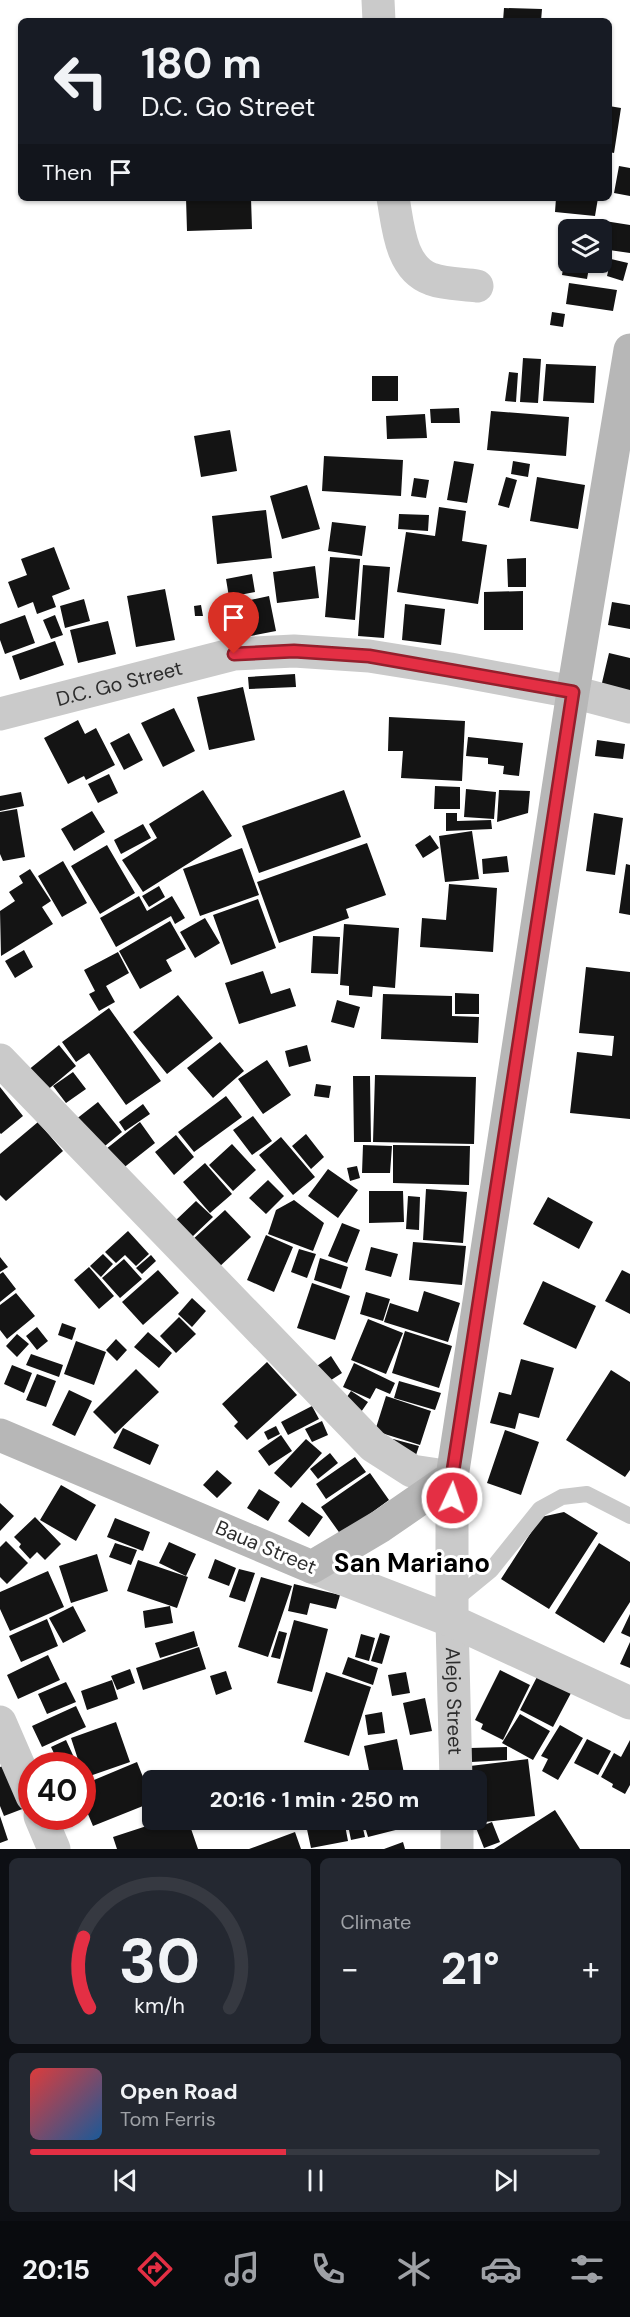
<!DOCTYPE html>
<html lang="en">
<head>
<meta charset="utf-8">
<style>
  body { margin:0; font-family:"DM Sans",sans-serif; background:#242831; color:#f1f3f6; height:100vh; display:flex; flex-direction:column; font-size:22px; white-space:nowrap }
  * { box-sizing:border-box; margin:0 }
  p { font-size:20px; color:#9ea1a6 }
  .icon { flex:none; width:33px; height:33px; fill:none; stroke:currentColor; stroke-width:2; stroke-linecap:round; stroke-linejoin:round }
  .map { position:relative; height:1849px; overflow:hidden }
  .sheet { display:flex; flex-direction:column; gap:9px; padding:9px; background:#0d0f14; flex:1 }
  .sheet>* { flex:none }
  .banner { position:absolute; left:18px; top:18px; width:594px; height:183px; border-radius:9px; box-shadow:0 2px 4px #0004; background:#171b24; color:#f1f3f6; overflow:hidden }
  .tools { position:absolute; left:558px; top:219px; display:grid; gap:12px }
  .tools a { display:grid; place-items:center; width:54px; height:54px; border-radius:9px; background:#171b24; box-shadow:0 2px 4px #0004; font-size:30px }
  .speed { position:absolute; left:18px; top:1752px; display:flex; gap:12px; font-size:30px; font-weight:700; text-align:center }
  .speed>* { display:grid; place-content:center; width:78px; height:78px; border-radius:50%; background:#171b24; box-shadow:0 2px 4px #0004; line-height:1 }
  .speed .limit { border:9px solid #d22; background:#fff; color:#111 }
  .pin { position:absolute; display:grid; place-items:center; width:51px; height:51px; color:#fff; margin:-62px -26px; border-radius:50% 50% 50% 0; rotate:-45deg; box-shadow:0 0 6px #0007 }
  .pin .icon { rotate:45deg }
  .me { position:absolute; width:66px; margin:-33px; rotate:3deg; stroke-linejoin:round; filter:drop-shadow(0 0 4px #0008) }
  .turn { display:flex; align-items:center; gap:21px; height:126px; padding:0 24px; font-size:27px }
  .turn .icon { width:78px; height:78px; stroke-width:2.5 }
  .turn b { display:block; font-size:42px; line-height:51px }
  .then { display:flex; align-items:center; height:57px; padding:0 24px; background:#0003; gap:12px; font-size:22px }
  .big { font-size:45px; font-weight:800; line-height:1.1 }
  .sheet .widget { flex:1; display:flex; flex-direction:column; justify-content:center; gap:9px; min-width:0; padding:0 21px; border-radius:9px; background:#242831 }
  .sheet .dial { align-items:center; gap:0 }
  .dial svg { height:156px; overflow:visible; fill:none; stroke:#363941; stroke-width:7; stroke-linecap:round; text-anchor:middle }
  .dial text { fill:#f1f3f6; stroke:none }
  .song { display:flex; align-items:center; gap:18px }
  .cover { width:72px; height:72px; border-radius:9px; background:linear-gradient(135deg,hsl(0 70% 55%),hsl(210 70% 35%)) }
  .played { height:6px; border-radius:3px; background:linear-gradient(90deg,#e42f44 45%,#363941 45%) }
  .keys { display:flex; justify-content:space-around; direction:ltr }
  .heat { display:flex; justify-content:space-between; align-items:center; font-size:33px; direction:ltr }
  .sheet .tiles { flex:1; display:grid; gap:9px; grid-template-columns:1fr 1fr }
  .widget:last-child { grid-column:span 2 }
  .trip { position:absolute; left:142px; top:1770px; width:345px; height:60px; border-radius:9px; background:#171b24; box-shadow:0 2px 4px #0004; font-weight:800; line-height:60px; text-align:center }
  .tabs { display:flex; height:96px; justify-content:space-around; align-items:center; background:#090b0e; color:#9ea1a6 }
  .tabs .icon { width:42px; height:42px }
  .tabs .active { color:#e42f44 }
  .tabs b { font-size:27px; color:#f1f3f6 }
  .map>svg:first-child { display:block }
  .building { fill:#141414 }
  .lines { fill:none; stroke-linecap:round; stroke-linejoin:round }
  .service { stroke:#cacaca; stroke-width:16 }
  .minor { stroke:#cacaca; stroke-width:33 }
  .tertiary { stroke:#cacaca; stroke-width:33 }
  .secondary { stroke:#b7b7b7; stroke-width:33 }
  .route-casing { stroke:#941f2c; stroke-width:15 }
  .route { stroke:#e42f44; stroke-width:10 }
  .labels { text-anchor:middle; dominant-baseline:central; stroke-width:6; stroke-linejoin:round; paint-order:stroke }
  .street-label { font-size:20px; fill:#2d2d2d; stroke:#fff }
  .district-label { font-size:26px; font-weight:bold; fill:#000; stroke:#fff }
</style>
</head>
<body>
<div class="map">
<svg width="630" height="1849" viewBox="0 0 630 1849">
  <rect width="100%" height="100%" fill="#fff"/>
  <!-- building -->
  <path class="building" d="M504 8 542 9 541 21H503Z
    M609 106 621 108 614 153 609 152Z
    M619 166 630 168V196L614 193Z
    M186 198H251L252 229 187 231Z
    M556 198H598L595 216 555 212Z
    M592 219 630 225V253L602 249V230H590Z
    M566 251 568 252V262H590L587 279 562 275Z
    M611 259 628 263 623 281 607 276Z
    M569 283 617 290 613 311 566 304Z
    M552 312 565 314 563 327 550 325Z
    M523 358 541 359 538 403 520 402Z
    M546 364 596 366 594 403 543 401Z
    M509 372 518 373 516 402 505 401Z
    M372 376H398V401H372Z
    M459 408 460 423H431L430 409Z
    M491 411 569 417 566 456 487 450Z
    M425 414 427 438 387 439 386 416Z
    M230 430 237 471 201 477 194 436Z
    M324 456 403 460 401 496 322 491Z
    M454 461 474 464 467 503 447 500Z
    M513 461 530 464 528 477 511 474Z
    M506 477 517 480 509 508 498 505Z
    M537 477 585 485 578 529 530 521Z
    M414 478 429 480 426 498 411 496Z
    M307 485 320 529 282 539 270 496Z
    M439 507 466 511 462 541 487 545 478 604 397 592 406 532 435 536Z
    M266 510 272 558 217 564 212 516Z
    M399 514 429 515 428 531 398 529Z
    M332 522 366 526 362 556 328 551Z
    M54 547 70 589 52 596 56 607 37 614 33 602 18 608 8 582 27 575 21 559Z
    M330 557 360 559 355 620 325 617Z
    M526 558V587H508L507 559Z
    M363 565 390 567 384 638 358 636Z
    M315 566 319 598 277 603 273 572Z
    M252 574 255 592 229 597 226 579Z
    M165 589 175 640 136 647 127 596Z
    M523 591V630H484V592Z
    M269 596 276 631 230 640 223 606Z
    M84 599 90 621 65 628 60 606Z
    M612 602 630 605V629L608 625Z
    M405 604 445 609 441 645 402 640Z
    M201 605 203 616H195L194 606Z
    M25 615 35 643 5 654 0 640V624Z
    M55 615 63 635 51 639 43 620Z
    M108 621 116 654 78 663 70 630Z
    M55 641 64 665 20 680 12 656Z
    M609 653 630 658V694L601 687Z
    M295 674 296 687 249 689 248 677Z
    M243 687 255 740 209 750 197 697Z
    M174 708 195 751 163 767 141 723Z
    M389 717 465 721 462 781 401 778 403 751H388Z
    M78 720 85 734 96 728 115 765 86 780 84 776 68 784 44 738Z
    M129 733 143 760 124 770 110 743Z
    M468 737 523 743 519 776 503 774 504 766 488 764V758L466 756Z
    M597 740 625 744 623 759 595 756Z
    M109 774 118 793 98 803 88 784Z
    M435 786 460 787V809H434Z
    M466 789 496 792 494 819 464 817Z
    M203 790 232 836 143 892 122 860 157 838 149 824Z
    M344 790 361 837 259 873 242 826Z
    M499 790 530 791 528 813 497 822Z
    M21 792 24 806 0 811V796Z
    M17 809 25 857 3 861 0 854V812Z
    M92 811 105 832 74 851 61 829Z
    M446 813H457V821L491 820 492 829 446 831Z
    M594 813 623 818 615 875 586 871Z
    M143 824 151 838 121 854 114 840Z
    M472 831 479 879 445 882 439 836Z
    M430 835 439 848 423 858 415 845Z
    M367 843 386 895 346 909 349 918 279 943 257 882Z
    M107 845 135 893 100 914 71 866Z
    M242 848 259 895 200 916 183 869Z
    M507 856 509 872 483 874 482 859Z
    M63 861 87 903 62 917 38 876Z
    M626 864 630 865V915L619 913Z
    M30 869 51 901 42 907 53 924 1 956 0 911 15 901 9 892 23 883 19 876Z
    M449 884 497 888 493 952 420 947 422 918 446 920Z
    M159 886 165 897 149 907 142 896Z
    M139 896 147 911 172 896 185 918 175 924 171 916 116 947 100 918Z
    M258 899 276 948 231 965 213 915Z
    M205 918 220 943 195 958 180 932Z
    M170 921 186 949 166 960 172 971 140 989 119 951Z
    M344 924 399 928 395 988 373 986 372 997 349 995V986L340 985Z
    M313 936 340 937 338 974 311 973Z
    M24 950 33 967 15 978 5 961Z
    M118 952 129 973 106 986 115 1002 99 1011 89 994 95 991 84 970Z
    M586 967 630 972V1119L570 1113 577 1052 612 1056 614 1036 579 1033Z
    M263 971 271 994 290 988 296 1006 239 1024 225 983Z
    M455 993 479 994V1014H455Z
    M383 994 452 996V1016L479 1017 478 1043 381 1039Z
    M178 995 213 1038 167 1074 133 1032Z
    M337 1000 360 1007 354 1028 331 1022Z
    M109 1008 161 1081 126 1105 89 1053 76 1062 62 1042Z
    M220 1042 244 1071 213 1098 187 1068Z
    M59 1045 76 1066 45 1092 27 1071Z
    M307 1045 311 1061 289 1067 285 1051Z
    M267 1060 291 1095 263 1114 238 1079Z
    M73 1072 86 1089 66 1103 53 1086Z
    M375 1075 476 1077 474 1144 373 1142Z
    M353 1076H370L371 1142H354Z
    M316 1084 331 1086 329 1098 314 1096Z
    M0 1087 23 1116 1 1134 0 1133Z
    M226 1096 242 1117 194 1152 178 1132Z
    M98 1102 122 1132 100 1150 75 1120Z
    M143 1104 150 1114 125 1131 119 1122Z
    M253 1116 272 1141 252 1155 233 1130Z
    M38 1122 63 1151 6 1201 0 1195V1154Z
    M140 1122 155 1143 117 1173 101 1153Z
    M306 1134 324 1157 311 1169 292 1146Z
    M176 1135 194 1157 174 1175 155 1152Z
    M281 1137 315 1177 293 1195 259 1155Z
    M232 1144 256 1170 233 1191 209 1165Z
    M363 1145 392 1146 390 1173H362Z
    M393 1145 470 1146 469 1185 393 1183Z
    M205 1163 232 1194 210 1213 183 1182Z
    M357 1166 360 1178 350 1181 347 1168Z
    M328 1169 358 1190 338 1218 308 1196Z
    M268 1180 284 1196 266 1214 249 1198Z
    M426 1189 467 1192 463 1243 423 1240Z
    M369 1191H403L404 1222 369 1223Z
    M408 1196 420 1197 419 1230 406 1229Z
    M548 1197 593 1222 579 1249 533 1224Z
    M294 1200 324 1223 313 1251 268 1234 276 1210Z
    M196 1201 213 1217 192 1237 175 1221Z
    M225 1210 251 1237 217 1269 191 1241Z
    M342 1223 360 1230 347 1263 328 1256Z
    M128 1231 149 1254 136 1266 125 1255 116 1263 105 1252Z
    M266 1235 293 1247 274 1292 247 1280Z
    M413 1242 466 1246 462 1285 409 1280Z
    M371 1247 398 1254 391 1277 365 1270Z
    M299 1249 316 1254 307 1278 291 1272Z
    M103 1254 113 1264 101 1277 90 1266Z
    M151 1255 156 1261 142 1274 136 1268Z
    M0 1257 8 1267 0 1272Z
    M320 1258 348 1267 341 1289 314 1280Z
    M124 1259 142 1279 120 1298 102 1278Z
    M89 1267 114 1296 99 1309 74 1280Z
    M158 1270 179 1293 143 1325 122 1302Z
    M622 1270 630 1274V1314L605 1301Z
    M3 1272 16 1289 0 1302V1274Z
    M543 1281 596 1306 576 1349 523 1324Z
    M312 1283 350 1296 335 1340 297 1328Z
    M424 1291 460 1303 448 1342 384 1322 390 1303 418 1312Z
    M366 1292 390 1299 383 1321 360 1314Z
    M16 1293 35 1316 7 1339 0 1330V1305Z
    M192 1298 206 1311 192 1327 178 1314Z
    M179 1317 196 1334 176 1353 160 1336Z
    M368 1319 403 1333 386 1374 351 1360Z
    M62 1323 76 1328 72 1340 58 1335Z
    M37 1327 48 1341 37 1350 26 1336Z
    M405 1331 452 1346 439 1388 392 1373Z
    M148 1332 172 1353 159 1368 134 1347Z
    M17 1334 29 1344 17 1357 6 1346Z
    M116 1339 127 1350 117 1361 106 1350Z
    M76 1341 106 1352 94 1385 64 1374Z
    M31 1354 63 1365 59 1377 26 1365Z
    M331 1356 342 1373 328 1382 317 1366Z
    M521 1359 554 1368 539 1418 519 1413 515 1429 490 1423 499 1392 511 1395Z
    M267 1362 297 1395 247 1440 234 1426 238 1422 222 1404Z
    M354 1363 395 1383 390 1394 376 1388 370 1399 343 1387Z
    M12 1365 32 1373 24 1393 4 1384Z
    M136 1369 159 1392 115 1434 93 1412Z
    M611 1370 630 1382V1470L625 1477 566 1440Z
    M37 1374 56 1381 46 1407 26 1400Z
    M399 1381 441 1393 435 1410 394 1398Z
    M69 1390 92 1401 75 1436 52 1425Z
    M351 1391 368 1402 359 1415 342 1404Z
    M386 1396 431 1411 420 1445 375 1431Z
    M312 1406 319 1419 288 1435 281 1422Z
    M322 1421 328 1435 312 1442 305 1429Z
    M276 1426 280 1434 268 1440 264 1432Z
    M123 1428 159 1445 150 1465 113 1448Z
    M505 1430 539 1442 521 1495 487 1483Z
    M281 1435 292 1451 269 1466 258 1451Z
    M306 1439 322 1453 291 1488 274 1473Z
    M393 1439 419 1446 415 1458 390 1450Z
    M330 1453 338 1463 318 1479 310 1469Z
    M355 1457 366 1472 326 1499 316 1484Z
    M217 1470 232 1483 217 1498 203 1485Z
    M370 1473 389 1500 341 1535 321 1507Z
    M61 1485 96 1505 76 1541 40 1520Z
    M259 1489 280 1502 268 1521 247 1508Z
    M302 1502 323 1517 309 1537 288 1521Z
    M0 1503 14 1516 0 1531Z
    M564 1512 598 1533 549 1609 501 1579 541 1517Z
    M35 1517 61 1544 45 1560 37 1552 30 1559 19 1547 21 1544 14 1537Z
    M115 1518 150 1532 143 1551 107 1537Z
    M6 1541 28 1563 7 1584 0 1577V1547Z
    M169 1542 196 1554 186 1576 159 1563Z
    M115 1543 137 1550 131 1565 109 1557Z
    M599 1543 630 1562V1602L604 1643 555 1613Z
    M97 1554 108 1591 71 1603 59 1566Z
    M215 1559 236 1568 229 1586 208 1578Z
    M138 1560 188 1577 177 1608 127 1591Z
    M239 1569 255 1573 245 1602 229 1597Z
    M48 1571 64 1607 10 1631 0 1609V1592Z
    M261 1577 292 1586 268 1657 238 1647Z
    M294 1584 340 1595 336 1609 310 1603 307 1615 288 1611Z
    M73 1606 86 1631 63 1643 49 1618Z
    M170 1606 173 1623 145 1628 143 1611Z
    M630 1614V1637L621 1633Z
    M47 1619 58 1646 21 1662 9 1636Z
    M294 1620 328 1629 312 1692 277 1683Z
    M194 1631 198 1646 160 1658 155 1643Z
    M279 1631 287 1633 280 1659 271 1657Z
    M380 1633 390 1636 382 1664 371 1661Z
    M361 1634 375 1638 369 1661 355 1657Z
    M630 1642V1668L620 1664Z
    M199 1647 206 1669 143 1690 136 1668Z
    M48 1655 60 1680 18 1699 7 1675Z
    M348 1657 378 1668 373 1685 342 1674Z
    M130 1669 135 1683 117 1690 111 1676Z
    M500 1670 530 1685 503 1740 481 1729 483 1724 475 1720Z
    M226 1671 232 1689 216 1695 210 1676Z
    M326 1672 371 1687 349 1756 304 1742Z
    M406 1672 410 1693 392 1696 388 1675Z
    M538 1675 571 1693 553 1727 520 1710Z
    M112 1680 118 1699 87 1710 81 1691Z
    M66 1682 76 1702 47 1714 38 1694Z
    M425 1698 432 1731 410 1735 403 1703Z
    M76 1706 86 1727 42 1747 32 1726Z
    M382 1712 385 1733 368 1735 365 1715Z
    M520 1714 550 1731 533 1760 502 1743Z
    M116 1722 130 1762 84 1778 71 1738Z
    M560 1725 583 1738 558 1780 542 1771 548 1759 541 1756Z
    M397 1739 405 1778 371 1780 364 1746Z
    M587 1739 611 1751 598 1775 574 1763Z
    M66 1740 78 1766H60L51 1747Z
    M630 1740V1785L625 1794 612 1787 613 1784 601 1777 614 1753 621 1757Z
    M507 1747V1760L471 1762 470 1748Z
    M528 1759 535 1816 477 1823V1780H472L470 1766Z
    M137 1762 153 1802 93 1826 82 1800V1785Z
    M9 1764 25 1808 4 1816 0 1806V1767Z
    M555 1810 580 1849H494Z
    M0 1816 8 1840 0 1843Z
    M165 1820H188L198 1849H117L113 1837Z
    M305 1820H344L348 1841 311 1848Z
    M347 1820H361L365 1837 351 1840Z
    M363 1820H426L427 1822 368 1837Z
    M492 1822 500 1842 484 1848 476 1828Z
    M295 1832 301 1849H249Z
    M403 1842 405 1849H384Z"/>
  <g class="lines">
    <!-- service -->
    <path class="service" d="M452 1602 491 1570 540 1509 562 1497 587 1494 630 1516"/>
    <!-- minor -->
    <g class="minor">
      <path d="M378 0 379 21"/>
      <path d="M393 198C398 225 400 268 431 279 444 284 463 284 477 286"/>
      <path id="s1" d="M0 714 234 654 294 651 369 656 450 669 573 692 630 707"/>
      <path d="M0 1060 373 1446 412 1471 452 1477"/>
      <path id="s2" d="M452 1621 456 1780"/>
      <path d="M0 1722 32 1796"/>
      <path d="M40 1816 54 1849"/>
      <path d="M457 1820V1849"/>
    </g>
    <!-- tertiary -->
    <path class="tertiary" d="M312 1567 452 1621 630 1703
      M452 1621V1477"/>
    <!-- secondary -->
    <path class="secondary" d="M0 1435 312 1567 381 1526 452 1477 573 692 630 350"/>
  </g>
  <g class="lines">
    <defs>
      <path id="route" d="M234 654 294 651 369 656 573 692 452 1477V1498"/>
    </defs>
    <!-- route casing -->
    <use href="#route" class="route-casing"/>
    <!-- route -->
    <use href="#route" class="route"/>
  </g>
  <g class="labels">
    <!-- street labels -->
    <g class="street-label">
      <text stroke="none"><textPath href="#s1" startOffset="123">D.C. Go Street</textPath></text>
      <text transform="translate(266 1547) rotate(23)">Baua Street</text>
      <text stroke="none"><textPath href="#s2" startOffset="80">Alejo Street</textPath></text>
    </g>
    <!-- district labels -->
    <g class="district-label">
      <text x="412" y="1563">San Mariano</text>
    </g>
  </g>
</svg>
<div class="tools">
<a><svg class="icon" aria-label="layers" viewBox="0 0 24 24"><path d="M12 4l9 5-9 5-9-5zM3 14l9 5 9-5"/></svg></a>
</div>
<div class="speed"><div class="limit">40</div></div>
<div class="pin" style="left:234px;top:654px;background:#d93025"><svg class="icon" aria-label="arrive" viewBox="0 0 24 24"><path d="M6 21V4h12l-3 4 3 4H6"/></svg></div>
<svg class="me" style="left:452px;top:1498px" viewBox="-20 -20 40 40"><circle r="17" fill="#e42f44" stroke="#fff" stroke-width="3"/><path d="M0-11L8 9 0 5-8 9z" fill="#fff"/></svg>
<div class="trip">20:16 · 1 min · 250 m</div>
<div class="banner">
<div class="turn"><svg class="icon" aria-label="left" viewBox="0 0 24 24"><path d="M17 20v-9H6M10 6l-5 5 5 5"/></svg><div><b>180 m</b>D.C. Go Street</div></div>
<div class="then">Then<svg class="icon" aria-label="arrive" viewBox="0 0 24 24"><path d="M6 21V4h12l-3 4 3 4H6"/></svg></div>
</div>
</div>
<section class="sheet">
<div class="tiles">
<div class="widget dial"><svg viewBox="0 0 100 80">
<path d="M14 69A42 42 0 1 1 86 69"/>
<path d="M14 69A42 42 0 0 1 11 33" stroke="#e42f44"/>
<text x="50" y="56" font-size="32" font-weight="700">30</text>
<text x="50" y="72" font-size="11">km/h</text>
</svg></div>
<div class="widget"><p>Climate</p>
<div class="heat"><a>−</a><b class="big">21°</b><a>+</a></div>
</div>
<div class="widget">
<div class="song"><i class="cover"></i><div><b>Open Road</b><p>Tom Ferris</p></div></div>
<div class="played"></div>
<div class="keys"><svg class="icon" aria-label="previous" viewBox="0 0 24 24"><path d="M18 5L8 12l10 7zM5 5v14"/></svg><svg class="icon" aria-label="pause" viewBox="0 0 24 24"><path d="M8 5v14M16 5v14"/></svg><svg class="icon" aria-label="next" viewBox="0 0 24 24"><path d="M6 5l10 7-10 7zM19 5v14"/></svg></div>
</div>
</div>
</section>
<nav class="tabs">
<b>20:15</b>
<svg class="icon active" aria-label="directions" viewBox="0 0 24 24"><path d="M12 3l9 9-9 9-9-9zM9 14v-3h6M13 9l2 2-2 2"/></svg>
<svg class="icon" aria-label="music" viewBox="0 0 24 24"><path d="M9 18V5l10-2v13"/><circle cx="6" cy="18" r="3"/><circle cx="16" cy="16" r="3"/></svg>
<svg class="icon" aria-label="phone" viewBox="0 0 24 24"><path d="M5 4h4l2 5-3 2q2 4 5 5l2-3 5 2v4C11 20 4 13 5 4z"/></svg>
<svg class="icon" aria-label="climate" viewBox="0 0 24 24"><path d="M12 3v18M4 7l16 10M4 17L20 7"/></svg>
<svg class="icon" aria-label="car" viewBox="0 0 24 24"><path d="M5 17H2v-5l4-1 3-4h7l3 4 3 1v5h-3M9 17h6M6 11h13"/><circle cx="7" cy="17" r="2"/><circle cx="17" cy="17" r="2"/></svg>
<svg class="icon" aria-label="filters" viewBox="0 0 24 24"><path d="M4 7h16M4 17h16"/><circle cx="9" cy="7" r="2"/><circle cx="15" cy="17" r="2"/></svg>
</nav>
</body>
</html>
